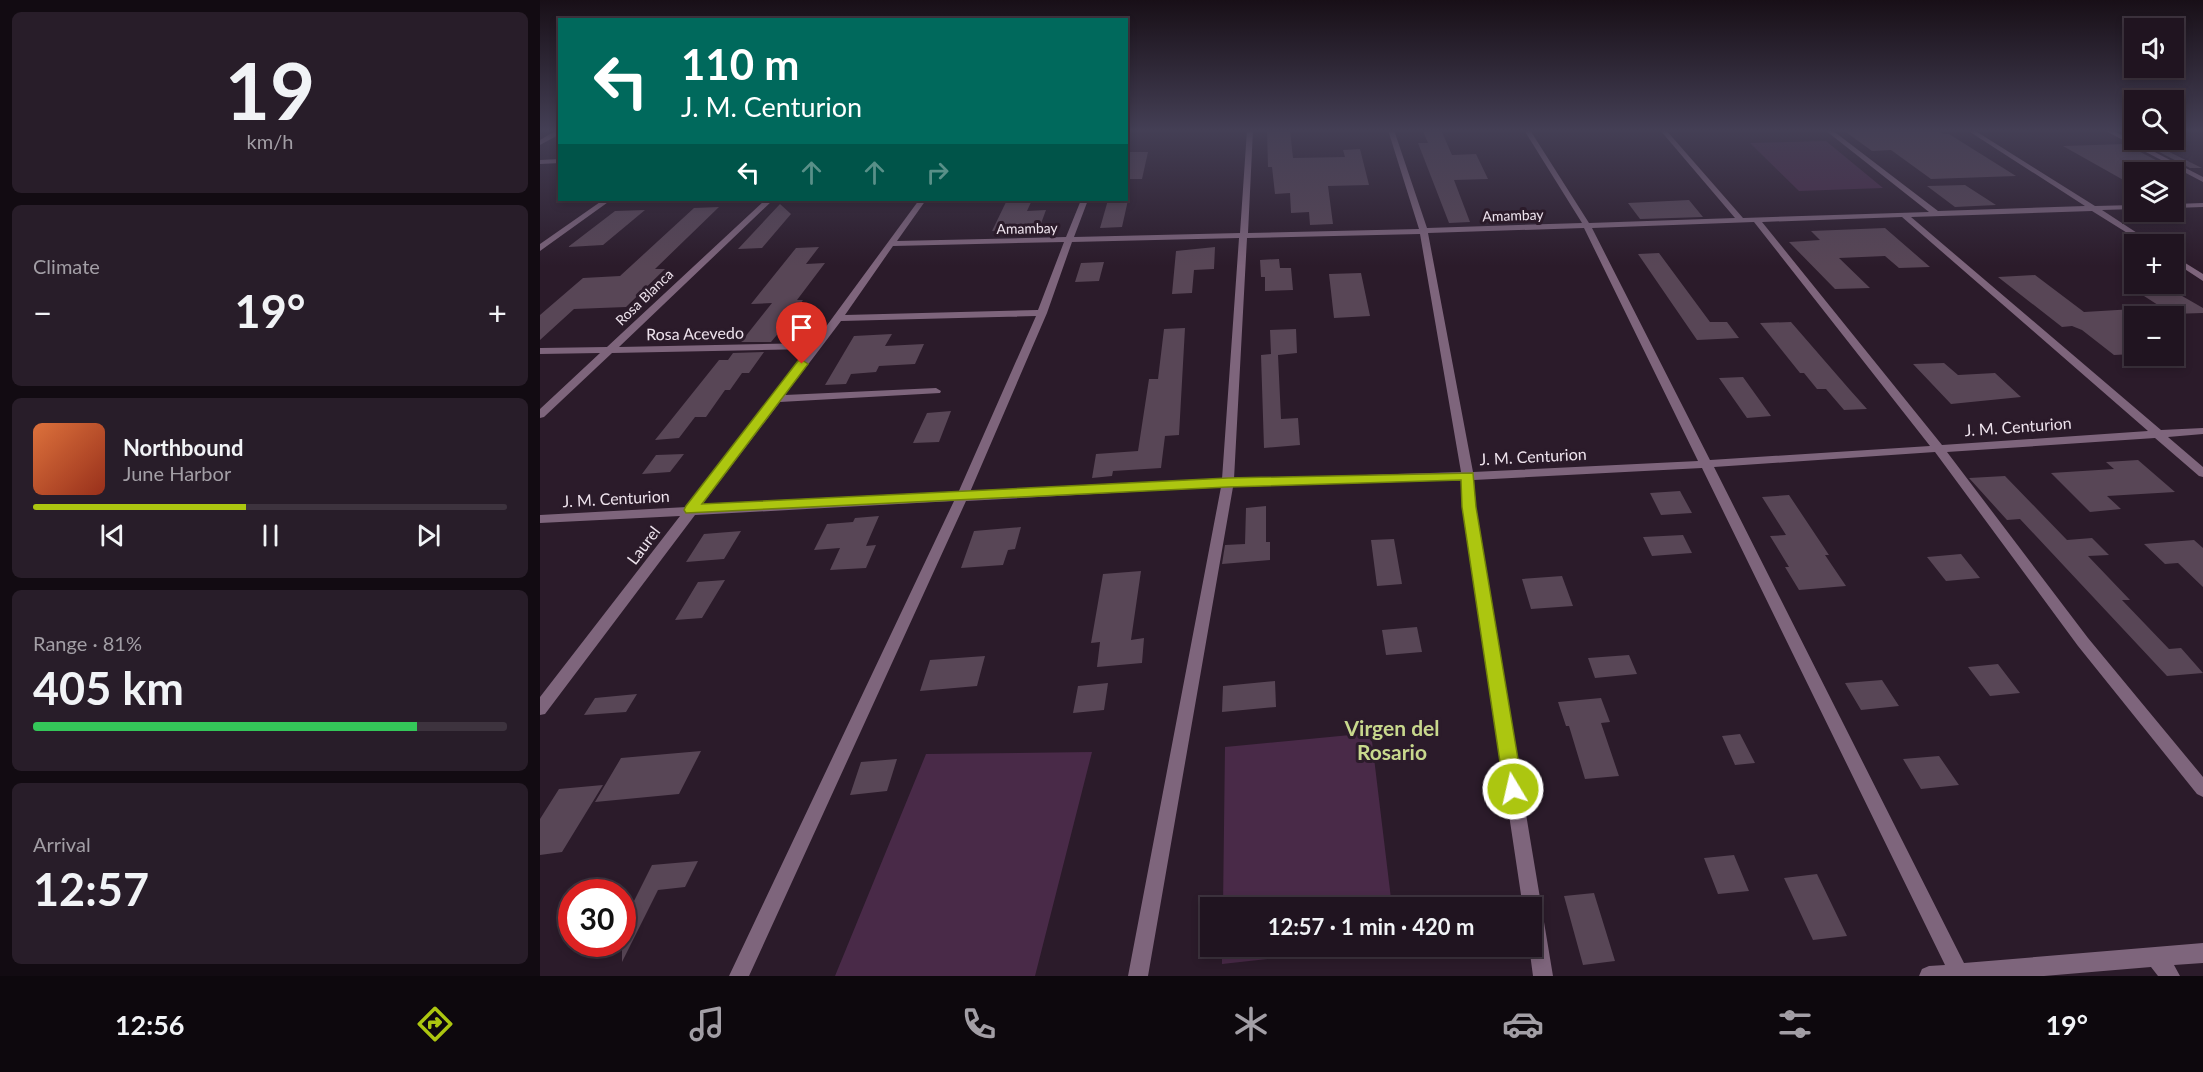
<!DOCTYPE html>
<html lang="en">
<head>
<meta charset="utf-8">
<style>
  body { margin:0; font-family:Lato,sans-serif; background:#281d29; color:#f1f3f6; height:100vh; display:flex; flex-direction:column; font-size:22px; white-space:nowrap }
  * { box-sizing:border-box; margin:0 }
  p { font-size:20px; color:#a29ea5 }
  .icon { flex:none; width:33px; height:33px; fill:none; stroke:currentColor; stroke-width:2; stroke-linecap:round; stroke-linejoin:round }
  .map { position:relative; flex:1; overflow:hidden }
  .sheet { display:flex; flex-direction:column; gap:12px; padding:12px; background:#120b12; width:540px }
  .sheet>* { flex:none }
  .banner { position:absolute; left:18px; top:18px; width:570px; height:183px; border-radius:0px; box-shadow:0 3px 9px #0003,0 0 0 2px #3d333e; background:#00695c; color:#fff; overflow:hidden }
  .tools { position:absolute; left:1584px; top:18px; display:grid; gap:12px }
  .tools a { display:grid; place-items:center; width:60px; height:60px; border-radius:0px; background:#201420; box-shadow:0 3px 9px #0003,0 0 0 2px #3d333e; font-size:30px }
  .speed { position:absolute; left:18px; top:879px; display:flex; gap:12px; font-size:30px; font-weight:700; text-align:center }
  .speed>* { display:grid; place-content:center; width:78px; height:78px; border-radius:50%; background:#201420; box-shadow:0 3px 9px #0003,0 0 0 2px #3d333e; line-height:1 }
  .speed .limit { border:9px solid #d22; background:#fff; color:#111 }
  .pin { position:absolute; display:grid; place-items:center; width:51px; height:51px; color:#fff; margin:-62px -26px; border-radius:50% 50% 50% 0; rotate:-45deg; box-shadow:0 0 6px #0007 }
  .pin .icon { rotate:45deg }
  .me { position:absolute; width:66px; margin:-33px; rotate:351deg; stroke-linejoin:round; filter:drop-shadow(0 0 4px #0008) }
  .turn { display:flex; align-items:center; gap:21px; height:126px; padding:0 24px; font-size:27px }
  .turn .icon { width:78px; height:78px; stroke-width:2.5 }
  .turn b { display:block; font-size:42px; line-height:51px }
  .lanes { display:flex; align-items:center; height:57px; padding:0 24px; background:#0003; justify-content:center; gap:30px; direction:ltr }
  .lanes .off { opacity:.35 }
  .big { font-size:45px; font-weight:700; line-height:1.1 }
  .sheet .card { flex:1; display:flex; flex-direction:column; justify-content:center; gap:9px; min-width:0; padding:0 21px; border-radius:9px; background:#281d29 }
  .sheet .dial { align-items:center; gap:0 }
  .dial b { font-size:78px; line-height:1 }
  .song { display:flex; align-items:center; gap:18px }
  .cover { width:72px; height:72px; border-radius:9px; background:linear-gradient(135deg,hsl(20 70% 55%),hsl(10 70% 35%)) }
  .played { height:6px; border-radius:3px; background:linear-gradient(90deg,#acc610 45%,#3d333e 45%) }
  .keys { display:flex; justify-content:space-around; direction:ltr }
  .heat { display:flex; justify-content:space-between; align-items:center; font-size:33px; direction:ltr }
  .charge { height:9px; border-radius:4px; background:linear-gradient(90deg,#34c759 81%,#3d333e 0) }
  .trip { position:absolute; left:660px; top:897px; width:342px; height:60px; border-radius:0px; background:#201420; box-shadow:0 3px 9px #0003,0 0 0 2px #3d333e; font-weight:700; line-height:60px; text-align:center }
  .tab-bar { display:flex; height:96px; justify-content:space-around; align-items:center; background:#0d080d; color:#a29ea5 }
  .tab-bar .icon { width:42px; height:42px }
  .tab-bar .current { color:#acc610 }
  .tab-bar b { font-size:27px; color:#f1f3f6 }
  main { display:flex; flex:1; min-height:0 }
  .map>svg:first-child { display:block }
  .green { fill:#492a48 }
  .building { fill:#584656 }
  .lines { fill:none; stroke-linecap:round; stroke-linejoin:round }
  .street { fill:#7e657c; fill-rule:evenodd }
  .route { fill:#acc610; stroke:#70810a; stroke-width:1.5 }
  .labels { text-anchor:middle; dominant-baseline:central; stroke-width:6; stroke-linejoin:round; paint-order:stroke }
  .far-street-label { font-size:14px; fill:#eee3ed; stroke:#2b1b2a }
  .street-label { font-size:16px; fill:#eee3ed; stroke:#2b1b2a }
  .near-neighbourhood-label { font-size:21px; font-weight:bold; fill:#c8d88d; stroke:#2b1b2a }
</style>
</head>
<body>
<main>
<section class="sheet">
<div class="card dial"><b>19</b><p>km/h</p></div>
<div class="card"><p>Climate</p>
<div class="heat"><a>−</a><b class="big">19°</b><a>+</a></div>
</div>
<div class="card">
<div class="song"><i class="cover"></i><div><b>Northbound</b><p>June Harbor</p></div></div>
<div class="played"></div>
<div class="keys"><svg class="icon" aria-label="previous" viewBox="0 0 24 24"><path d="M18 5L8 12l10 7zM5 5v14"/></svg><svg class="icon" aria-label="pause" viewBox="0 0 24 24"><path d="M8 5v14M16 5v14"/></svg><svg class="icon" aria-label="next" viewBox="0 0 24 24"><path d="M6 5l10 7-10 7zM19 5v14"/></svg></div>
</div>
<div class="card"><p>Range · 81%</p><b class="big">405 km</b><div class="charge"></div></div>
<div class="card"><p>Arrival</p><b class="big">12:57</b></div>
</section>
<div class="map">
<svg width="1663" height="976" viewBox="0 0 1663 976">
  <rect width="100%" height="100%" fill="#2b1b2a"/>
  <!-- green -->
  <path class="green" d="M1286 141 1343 188 1259 191 1210 143Z
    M831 733 852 907H683L685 747Z
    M552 752 495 976H295L386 754Z
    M682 947V946L839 947 682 964Z"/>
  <!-- building -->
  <path class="building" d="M727 130H750L753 158 805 157 803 150 820 149 829 185 788 186 793 224 770 225 769 212 751 213 750 193 735 194 732 167H728Z
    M901 130 912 155 936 154 948 179 914 180 930 222 909 223 878 143H888L883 131Z
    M1303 130H1397L1403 134H1409L1476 176 1391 179 1351 150 1332 151Z
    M1602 143H1611L1662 168H1650Z
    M1585 144 1633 169 1599 170 1594 168V186L1523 146Z
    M586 152H608L602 179H586Z
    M1425 185 1456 205 1415 207 1387 186Z
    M467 200H492L487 211 506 210 499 229 452 231Z
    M568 200H588L582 227 560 228Z
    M1149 200 1163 217 1100 219 1088 203Z
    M240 204 251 214 222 248 198 249Z
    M179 207 115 269H125L86 307 34 309 0 340V315L43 278 80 276 154 208Z
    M105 210 63 245 28 247 75 211Z
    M1345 228 1390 267 1359 268 1345 256 1299 258 1330 288 1295 289 1249 242 1280 240 1271 231Z
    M279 247 266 264 285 263 257 300H263L241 330 231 342H201L232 303 211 304 256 248Z
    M675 247 674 269 654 270 652 293 632 294 636 251Z
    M1119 253 1170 322H1187L1199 338 1157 340 1098 254Z
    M739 259 740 268H751L753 290 725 291V277H721L720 260Z
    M564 262 559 281 535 282 541 263Z
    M821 273 830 316 794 318 789 274Z
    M1495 275 1544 312 1594 309V354L1574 355 1542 330 1532 326 1522 327 1458 277Z
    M1623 285 1663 308V313L1632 314 1590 287Z
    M1251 322 1310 390 1327 409 1304 410 1286 389H1277L1264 373H1260L1220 323Z
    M645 328 639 435 625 436 621 468 573 471 572 476 552 478 556 454 598 451 609 379H618L624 329Z
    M756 329 757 353 738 355 741 419 758 418 760 445 724 448 721 355 731 354 730 330Z
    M352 334 345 346 384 344 375 364 339 366 336 372 311 374 306 384 285 385 314 336Z
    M224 352 209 373H202L190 390H185L166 417H155L139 438 115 440 179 360H188L193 353Z
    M1404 363 1418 375 1455 373 1481 397 1411 404 1373 364Z
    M1203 377 1231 416 1207 418 1179 378Z
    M411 411 399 442 373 443 387 413Z
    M144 454 130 472 102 474 116 455Z
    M1598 460 1635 492 1567 496 1581 509 1550 512 1511 473 1574 469 1566 462Z
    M1465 476 1527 540 1552 538 1569 555 1548 556 1590 600H1582L1629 649 1641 648 1663 673 1627 676 1480 519 1467 520 1429 478Z
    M1140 491 1152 513 1121 515 1110 493Z
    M1249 495 1289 555H1285L1306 586 1259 590 1245 567H1249L1230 536 1246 535 1222 497Z
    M726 506V542H730V560L682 564 685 545 705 544 706 508Z
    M339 516 326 546 336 545 326 568 290 570 300 548 274 550 287 524 313 522 315 518Z
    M481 527 475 549 468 550 463 565 421 568 434 531Z
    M201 531 184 559 146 562 164 534Z
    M1143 535 1152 553 1112 556 1103 537Z
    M854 539 862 584 837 586 831 540Z
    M1654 540 1663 548V587L1638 563 1625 564 1604 544Z
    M1421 554 1440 578 1406 581 1387 557Z
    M601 571 591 640 604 638 602 663 557 667 560 642 551 643 563 574Z
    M1022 576 1033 606 991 609 982 579Z
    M185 580 162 618 135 620 158 582Z
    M877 627 882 652 846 655 842 630Z
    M1089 655 1097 674 1055 678 1048 658Z
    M445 656 437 686 380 691 390 660Z
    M1458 664 1480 693 1450 696 1428 667Z
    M1342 680 1359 706 1321 710 1305 683Z
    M735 681 736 707 682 712 683 686Z
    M568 683 564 710 533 713 538 686Z
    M97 694 86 712 44 715 55 698Z
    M1061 698 1070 722 1061 723 1079 776 1045 779 1029 726H1026L1018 702Z
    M1200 734 1215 763 1195 765 1182 736Z
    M161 751 139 794 55 802 81 758Z
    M1399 756 1419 785 1381 789 1363 759Z
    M357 759 347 791 310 795 321 762Z
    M63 785 22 852 0 855V819L19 789Z
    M1194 855 1209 891 1178 894 1164 858Z
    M158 861 145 887 118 890 82 962V908L91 907 112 865Z
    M1277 874 1307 936 1273 940 1244 878Z
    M1054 893 1075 961 1043 965 1024 896Z"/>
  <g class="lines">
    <!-- street -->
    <path class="street" d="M17 130H20V134L0 145V140Z
      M707 130H713L708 233 879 229 848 130H854L887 228 1042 223 984 130H990L1049 223 1195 218 1120 130H1126L1203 218 1389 212 1285 130H1292L1398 211 1545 206 1427 130H1434L1555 206 1594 205V209L1562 210 1614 244H1605L1552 211 1371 217 1621 430 1663 428V434L1628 437 1663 467V477L1659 476 1615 438 1407 452 1548 638 1663 777V797L1657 794 1538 646 1395 452 1174 467 1424 963 1663 943V963L1634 965 1640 976H1618L1611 967 1504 976H1379L1382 969 1389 966 1405 965 1162 468 934 480 935 508 1013 976H993L989 946H992V908H983L923 508 922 480 693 487 608 976H588L681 487 426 501 209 976H189L414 501 155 515 5 714 0 715V697L140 516 0 523V515L147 507 269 349 72 353 4 417 0 418V409L60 353 0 354V348L67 347 225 200H233L79 347 274 343 379 200H386L357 241 526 237 541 200H548L534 237 700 233ZM1362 217 1608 431 1402 445 1222 222ZM1214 222 1390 446 1170 460 1052 228ZM1044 228 1158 461 933 472 888 233ZM880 234 921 472 694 479 707 238ZM699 238 682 479 430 492 507 313 532 242ZM524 242 498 310 305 315 353 246ZM496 316 418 493 161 506 240 402 400 393 401 391 396 388 245 395 301 321Z
      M1564 130H1572L1663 177V182Z
      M20 159V163L0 164V160Z
      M63 200H71L0 251V244Z
      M1663 203V207L1634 208V204Z
      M1634 256 1663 274V281L1634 262Z"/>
  </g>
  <!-- sky -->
  <linearGradient id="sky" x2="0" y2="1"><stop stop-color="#180f17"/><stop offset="0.49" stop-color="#443f55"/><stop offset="1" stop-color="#443f55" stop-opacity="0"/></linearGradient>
  <rect width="1663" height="266" fill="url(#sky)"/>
  <!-- route -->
  <path class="route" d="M262 360 268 364 162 504 688 478 933 473 936 507 983 789 980 795 973 797 967 795 964 789 922 507 921 480 688 487 146 513 144 510 146 506 258 361Z"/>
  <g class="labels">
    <!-- far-street labels -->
    <g class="far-street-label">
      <text transform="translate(973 215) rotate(-2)">Amambay</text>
      <text transform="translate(487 228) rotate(-1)">Amambay</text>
      <text transform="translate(104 297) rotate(-44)">Rosa Blanca</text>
    </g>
    <!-- street labels -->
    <g class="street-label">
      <text transform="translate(155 333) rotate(-1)">Rosa Acevedo</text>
      <text transform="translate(1478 426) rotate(-4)">J. M. Centurion</text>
      <text transform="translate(993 456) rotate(-3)">J. M. Centurion</text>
      <text transform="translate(76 498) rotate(-3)">J. M. Centurion</text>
      <text transform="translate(103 545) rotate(-53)">Laurel</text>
    </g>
    <!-- near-neighbourhood labels -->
    <g class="near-neighbourhood-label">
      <text x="852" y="727">Virgen del<tspan x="852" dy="24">Rosario</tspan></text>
    </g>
  </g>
</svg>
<div class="tools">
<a><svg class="icon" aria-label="sound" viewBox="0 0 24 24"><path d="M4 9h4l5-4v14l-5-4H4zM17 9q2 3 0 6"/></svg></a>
<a><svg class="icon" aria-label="search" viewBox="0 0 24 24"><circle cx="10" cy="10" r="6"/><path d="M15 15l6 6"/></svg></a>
<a><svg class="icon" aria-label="layers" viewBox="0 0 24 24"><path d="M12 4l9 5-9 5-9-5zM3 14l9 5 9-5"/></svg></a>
<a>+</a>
<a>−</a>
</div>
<div class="speed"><div class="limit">30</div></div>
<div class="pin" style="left:262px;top:364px;background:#d93025"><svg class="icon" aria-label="arrive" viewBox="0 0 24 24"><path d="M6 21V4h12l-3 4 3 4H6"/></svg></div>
<svg class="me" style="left:973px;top:789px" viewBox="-20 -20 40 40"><circle r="17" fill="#acc610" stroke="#fff" stroke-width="3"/><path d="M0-11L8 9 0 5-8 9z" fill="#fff"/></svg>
<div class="trip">12:57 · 1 min · 420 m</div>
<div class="banner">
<div class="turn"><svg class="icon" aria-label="left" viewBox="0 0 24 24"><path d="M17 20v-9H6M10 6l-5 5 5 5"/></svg><div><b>110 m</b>J. M. Centurion</div></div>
<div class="lanes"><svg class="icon" aria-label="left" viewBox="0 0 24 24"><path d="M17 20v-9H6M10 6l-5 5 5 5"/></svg><svg class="icon off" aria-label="ahead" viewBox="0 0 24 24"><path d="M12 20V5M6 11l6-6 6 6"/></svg><svg class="icon off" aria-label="ahead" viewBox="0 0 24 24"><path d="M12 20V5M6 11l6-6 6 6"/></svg><svg class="icon off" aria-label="right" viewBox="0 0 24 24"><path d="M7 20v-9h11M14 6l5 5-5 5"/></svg></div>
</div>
</div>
</main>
<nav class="tab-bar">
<b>12:56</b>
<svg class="icon current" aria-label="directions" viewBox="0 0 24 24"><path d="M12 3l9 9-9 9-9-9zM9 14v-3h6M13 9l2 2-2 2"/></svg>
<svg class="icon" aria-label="music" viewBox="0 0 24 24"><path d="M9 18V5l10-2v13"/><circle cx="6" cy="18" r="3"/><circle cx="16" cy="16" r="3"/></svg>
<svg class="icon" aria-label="phone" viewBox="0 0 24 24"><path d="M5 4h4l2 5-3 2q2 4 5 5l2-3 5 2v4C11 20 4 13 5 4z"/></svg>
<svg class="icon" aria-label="climate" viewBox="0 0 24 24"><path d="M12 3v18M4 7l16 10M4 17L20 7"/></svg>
<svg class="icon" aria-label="car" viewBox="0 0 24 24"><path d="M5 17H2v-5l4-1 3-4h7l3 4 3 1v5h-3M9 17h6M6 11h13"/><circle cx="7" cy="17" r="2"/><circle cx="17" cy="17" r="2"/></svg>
<svg class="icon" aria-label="filters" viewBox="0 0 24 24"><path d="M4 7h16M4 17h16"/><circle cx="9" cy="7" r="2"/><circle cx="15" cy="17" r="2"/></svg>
<b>19°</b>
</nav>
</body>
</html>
